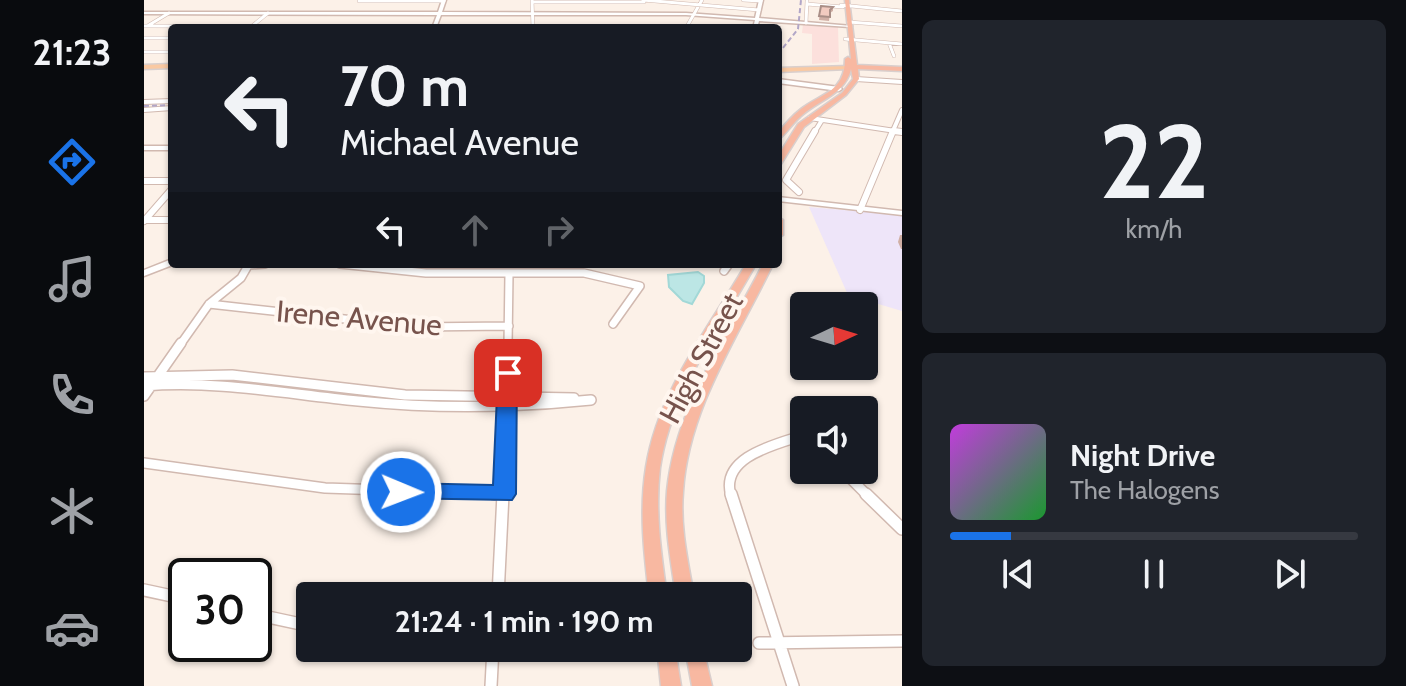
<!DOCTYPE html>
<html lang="en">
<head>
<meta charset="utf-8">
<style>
  body { margin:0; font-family:Cabin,sans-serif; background:#20242c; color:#f1f3f6; height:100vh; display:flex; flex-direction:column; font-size:30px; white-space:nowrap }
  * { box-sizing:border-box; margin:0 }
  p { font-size:26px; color:#9ea1a6 }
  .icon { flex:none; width:44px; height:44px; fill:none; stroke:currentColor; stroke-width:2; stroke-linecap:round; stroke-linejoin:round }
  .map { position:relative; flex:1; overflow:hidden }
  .drawer { display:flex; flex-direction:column; gap:20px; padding:20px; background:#0d0f14; width:504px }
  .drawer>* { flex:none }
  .banner { position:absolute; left:24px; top:24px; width:614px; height:244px; border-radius:8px; box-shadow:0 2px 6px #0004; background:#171b24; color:#f1f3f6; overflow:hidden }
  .needle { width:52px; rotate:86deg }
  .tools { position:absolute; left:646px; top:292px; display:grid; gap:16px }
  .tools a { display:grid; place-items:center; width:88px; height:88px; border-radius:8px; background:#171b24; box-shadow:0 2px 6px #0004; font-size:40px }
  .speed { position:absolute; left:24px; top:558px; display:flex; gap:16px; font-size:40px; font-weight:700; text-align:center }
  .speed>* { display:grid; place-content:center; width:104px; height:104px; border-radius:50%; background:#171b24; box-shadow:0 2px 6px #0004; line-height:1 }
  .speed .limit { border:4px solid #111; border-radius:12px; background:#fff; color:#111 }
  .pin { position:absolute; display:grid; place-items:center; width:68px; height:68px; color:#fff; margin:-34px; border-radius:16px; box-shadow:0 4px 12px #0006 }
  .me { position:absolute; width:88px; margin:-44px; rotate:91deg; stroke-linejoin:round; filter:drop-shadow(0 0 6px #0008) }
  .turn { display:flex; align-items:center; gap:28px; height:168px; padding:0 40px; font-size:36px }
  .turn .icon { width:104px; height:104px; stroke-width:2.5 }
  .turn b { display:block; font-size:56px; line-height:68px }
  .lanes { display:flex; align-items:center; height:76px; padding:0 40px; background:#0003; justify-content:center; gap:40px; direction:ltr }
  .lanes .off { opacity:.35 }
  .drawer .tile { flex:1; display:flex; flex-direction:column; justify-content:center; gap:12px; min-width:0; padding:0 28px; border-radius:12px; background:#20242c }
  .drawer .dial { align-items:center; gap:0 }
  .dial b { font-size:104px; line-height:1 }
  .song { display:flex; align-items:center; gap:24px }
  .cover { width:96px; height:96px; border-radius:12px; background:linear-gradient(135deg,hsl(290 70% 55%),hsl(130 70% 35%)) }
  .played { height:8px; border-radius:4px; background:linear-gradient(90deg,#1a73e8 15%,#363941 15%) }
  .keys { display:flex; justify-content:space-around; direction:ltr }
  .trip { position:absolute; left:152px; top:582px; width:456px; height:80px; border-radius:8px; background:#171b24; box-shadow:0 2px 6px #0004; font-weight:700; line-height:80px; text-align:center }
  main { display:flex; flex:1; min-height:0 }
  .dock { display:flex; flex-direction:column; width:144px; justify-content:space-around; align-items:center; background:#090b0e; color:#9ea1a6 }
  .dock .icon { width:56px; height:56px }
  .dock .on { color:#1a73e8 }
  .dock b { font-size:36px; color:#f1f3f6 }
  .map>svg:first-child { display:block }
  .commercial { fill:#fce0dc }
  .education { fill:#eee5f9 }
  .water { fill:#bce6e5; stroke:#a2d8d7; stroke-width:2 }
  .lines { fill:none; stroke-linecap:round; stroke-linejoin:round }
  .minor-far5-casing { stroke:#d1b9b0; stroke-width:4 }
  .minor-far4-casing { stroke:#d1b9b0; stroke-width:6 }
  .minor-far3-casing { stroke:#d1b9b0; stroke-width:8 }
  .minor-far2-casing { stroke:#d1b9b0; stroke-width:10 }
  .minor-far1-casing { stroke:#d1b9b0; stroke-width:12 }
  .minor-casing { stroke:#d1b9b0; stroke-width:14 }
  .tertiary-casing { stroke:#d1b9b0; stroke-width:3 }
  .primary-casing { stroke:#d9cfcd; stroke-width:3 }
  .trunk-casing { stroke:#d9cfcd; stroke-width:3 }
  .minor-far5 { stroke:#fff; stroke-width:3 }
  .minor-far4 { stroke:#fff; stroke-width:4 }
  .minor-far3 { stroke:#fff; stroke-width:6 }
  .minor-far2 { stroke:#fff; stroke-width:7 }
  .minor-far1 { stroke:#fff; stroke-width:9 }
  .minor { stroke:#fff; stroke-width:11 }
  .tertiary { fill:#fff; fill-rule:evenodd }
  .primary { fill:#fac9a2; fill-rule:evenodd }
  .trunk { fill:#f8b8a1; fill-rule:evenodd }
  .rail { stroke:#b1a6c7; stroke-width:2; stroke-dasharray:5 3; stroke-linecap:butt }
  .wall { fill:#d0afa5 }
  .building { fill:#f2cbc0; stroke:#a98e86; stroke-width:2 }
  .route { fill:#1a73e8; stroke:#114b97; stroke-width:2 }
  .labels { text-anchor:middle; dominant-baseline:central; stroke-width:8; stroke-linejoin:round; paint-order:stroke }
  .street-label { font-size:30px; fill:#77534c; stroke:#fff6ef }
</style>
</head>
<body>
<main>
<nav class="dock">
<b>21:23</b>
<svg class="icon on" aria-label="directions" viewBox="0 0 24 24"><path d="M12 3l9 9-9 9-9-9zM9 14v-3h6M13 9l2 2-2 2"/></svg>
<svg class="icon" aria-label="music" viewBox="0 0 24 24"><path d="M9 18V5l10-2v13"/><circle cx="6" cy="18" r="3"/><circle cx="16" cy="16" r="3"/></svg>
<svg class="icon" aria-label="phone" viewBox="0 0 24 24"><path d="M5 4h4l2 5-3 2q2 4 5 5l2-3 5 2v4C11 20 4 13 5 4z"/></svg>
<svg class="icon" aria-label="climate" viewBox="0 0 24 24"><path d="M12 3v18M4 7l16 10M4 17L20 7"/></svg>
<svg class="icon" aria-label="car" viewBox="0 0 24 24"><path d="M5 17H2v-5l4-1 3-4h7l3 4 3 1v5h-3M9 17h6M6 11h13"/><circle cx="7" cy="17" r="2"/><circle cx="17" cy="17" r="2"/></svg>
</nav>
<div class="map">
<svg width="758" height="686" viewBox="0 0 758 686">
  <rect width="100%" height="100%" fill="#fcf1e8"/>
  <!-- commercial -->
  <path class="commercial" d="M659 24 694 27 695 62 668 64V34L658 33Z"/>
  <!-- education -->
  <path class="education" d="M665 207 758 215V311L704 295Z"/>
  <!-- water -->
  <path class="water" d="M554 272 560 276V283L548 304 539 301 525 287 524 275Z"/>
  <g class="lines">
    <defs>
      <path id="minor-far5" d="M388 0 389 28
        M499 0 615 10
        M599 0 617 1
        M215 1H300
        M388 2H500
        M663 4 699 7
        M697 5 758 11
        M705 22 758 26
        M662 23 663 1
        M5 25 25 13
        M0 26 543 27
        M543 26 566 28
        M107 27 124 13
        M542 28 558 0
        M0 38H28
        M701 39 758 44
        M745 43 750 56
        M0 52H28"/>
      <path id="minor-far4" d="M712 79 758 82
        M0 102 28 101
        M0 110 28 108
        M666 118 758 132
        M670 133 678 120
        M748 133 758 110"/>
      <path id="minor-far3" d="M750 131 758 132
        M0 181H28
        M655 192 642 180 671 131
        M716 210 749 131
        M0 220H28
        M0 221 28 189"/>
      <path id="minor-far2" d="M196 264 282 273H440L496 286 469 324
        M105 265 121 264
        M580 271 585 264
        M65 304 273 327 365 326
        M36 345 65 304 97 278 105 264
        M364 345 365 274"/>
      <path id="minor-far1" d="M0 377 88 375 261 395 430 398
        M0 386C73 380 142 394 214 401 291 409 370 408 447 400
        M0 396 37 343
        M0 463 181 488 360 494
        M698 470 724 496
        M359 496 364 343
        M587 496C575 456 634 444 660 435"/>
      <path id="minor" d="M350 494H360
        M587 494 649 686
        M722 494 758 529
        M0 590 42 599
        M354 596 359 494
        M110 614 166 626
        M615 643 758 641
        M347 686 349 648"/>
      <path id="tertiary" d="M298 0H302L298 12 542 13 611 18 615 0H619L615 18 708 26 706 27 615 21 613 28H609L611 20 542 15H297L292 28H288L293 15 0 14V12H294Z
        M634 79 695 87 698 89 695 91 634 83Z
        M0 146H28V150H0Z
        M634 197 758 211V215L634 201Z
        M28 259V264H31L0 276V270Z"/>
      <path id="primary" d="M28 64V68L0 69V65Z
        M707 66 705 69 634 72V68Z"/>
      <path id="trunk" d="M701 0H705L713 65 758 67V71L714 69 715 79 702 95 660 127 637 164H634V156L654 124 698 93 709 79 707 69C701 95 674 100 656 117 648 124 642 134 634 140V133C641 124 648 116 657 109 678 93 701 92 701 59L704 57 707 59Z
        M634 217 639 220V235L634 238Z
        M602 264H612C576 329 527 392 516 468 511 511 517 554 523 596H505C500 553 495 510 502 467 514 391 564 329 602 264Z
        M619 264H629C594 337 544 409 539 492 536 527 544 562 550 596H532C527 562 520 526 523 491 531 408 582 337 619 264Z
        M513 648H531L537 686H517Z
        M541 648H559L568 686H548Z"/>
    </defs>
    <!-- minor-far5 casing -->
    <use href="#minor-far5" class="minor-far5-casing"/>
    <!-- minor-far4 casing -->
    <use href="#minor-far4" class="minor-far4-casing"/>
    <!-- minor-far3 casing -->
    <use href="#minor-far3" class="minor-far3-casing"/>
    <!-- minor-far2 casing -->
    <use href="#minor-far2" class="minor-far2-casing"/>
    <!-- minor-far1 casing -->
    <use href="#minor-far1" class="minor-far1-casing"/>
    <!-- minor casing -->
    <use href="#minor" class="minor-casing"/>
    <!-- tertiary casing -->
    <use href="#tertiary" class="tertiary-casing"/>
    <!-- primary casing -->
    <use href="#primary" class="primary-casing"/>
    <!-- trunk casing -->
    <use href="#trunk" class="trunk-casing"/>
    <!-- minor-far5 -->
    <use href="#minor-far5" class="minor-far5"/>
    <!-- minor-far4 -->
    <use href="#minor-far4" class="minor-far4"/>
    <!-- minor-far3 -->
    <use href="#minor-far3" class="minor-far3"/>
    <!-- minor-far2 -->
    <use href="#minor-far2" class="minor-far2"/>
    <!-- minor-far1 -->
    <use href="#minor-far1" class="minor-far1"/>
    <!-- minor -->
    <use href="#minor" class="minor"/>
    <!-- tertiary -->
    <use href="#tertiary" class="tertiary"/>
    <!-- primary -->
    <use href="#primary" class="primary"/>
    <!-- trunk -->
    <use href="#trunk" class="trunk"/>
    <!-- rail -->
    <path class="rail" d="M634 54 654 29 657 0
      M0 106 28 105"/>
  </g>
  <!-- wall -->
  <path class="wall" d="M677 6 689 7V11L686 13 685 21 675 20Z
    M756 235H758V249H757L754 242Z"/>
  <!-- building -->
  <path class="building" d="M677 6 689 7 686 10V17L675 16Z"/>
  <!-- route -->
  <path class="route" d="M364 367 373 373 372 494 368 500 249 498 245 492 249 486 257 483 349 485 354 373Z"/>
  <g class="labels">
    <!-- street labels -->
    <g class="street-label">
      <text transform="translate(215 318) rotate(5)">Irene Avenue</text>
      <text transform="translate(557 358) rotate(-62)">High Street</text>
    </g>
  </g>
</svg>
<div class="tools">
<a><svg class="needle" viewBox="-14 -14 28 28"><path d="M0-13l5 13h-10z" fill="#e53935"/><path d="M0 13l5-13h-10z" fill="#9ea1a6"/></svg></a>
<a><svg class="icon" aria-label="sound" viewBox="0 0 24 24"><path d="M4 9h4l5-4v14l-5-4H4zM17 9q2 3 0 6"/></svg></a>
</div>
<div class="speed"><div class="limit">30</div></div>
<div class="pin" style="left:364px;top:373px;background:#d93025"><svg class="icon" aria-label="arrive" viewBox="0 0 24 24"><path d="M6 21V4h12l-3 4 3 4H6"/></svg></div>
<svg class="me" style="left:257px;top:492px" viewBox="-20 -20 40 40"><circle r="17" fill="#1a73e8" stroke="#fff" stroke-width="3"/><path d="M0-11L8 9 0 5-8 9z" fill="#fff"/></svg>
<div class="trip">21:24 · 1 min · 190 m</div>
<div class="banner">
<div class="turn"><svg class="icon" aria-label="left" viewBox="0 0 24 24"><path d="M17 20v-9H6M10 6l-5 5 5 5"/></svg><div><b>70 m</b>Michael Avenue</div></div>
<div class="lanes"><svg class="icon" aria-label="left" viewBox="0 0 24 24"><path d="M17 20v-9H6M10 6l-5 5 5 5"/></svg><svg class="icon off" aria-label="ahead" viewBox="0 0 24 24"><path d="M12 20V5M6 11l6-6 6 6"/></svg><svg class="icon off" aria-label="right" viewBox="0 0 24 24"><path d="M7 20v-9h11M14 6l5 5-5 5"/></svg></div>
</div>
</div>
<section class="drawer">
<div class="tile dial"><b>22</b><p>km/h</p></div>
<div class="tile">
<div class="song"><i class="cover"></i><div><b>Night Drive</b><p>The Halogens</p></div></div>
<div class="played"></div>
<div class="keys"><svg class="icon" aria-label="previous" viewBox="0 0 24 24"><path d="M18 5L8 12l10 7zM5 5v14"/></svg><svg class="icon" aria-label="pause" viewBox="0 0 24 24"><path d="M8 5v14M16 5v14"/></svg><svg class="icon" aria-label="next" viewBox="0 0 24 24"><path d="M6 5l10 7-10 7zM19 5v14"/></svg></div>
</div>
</section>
</main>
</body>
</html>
